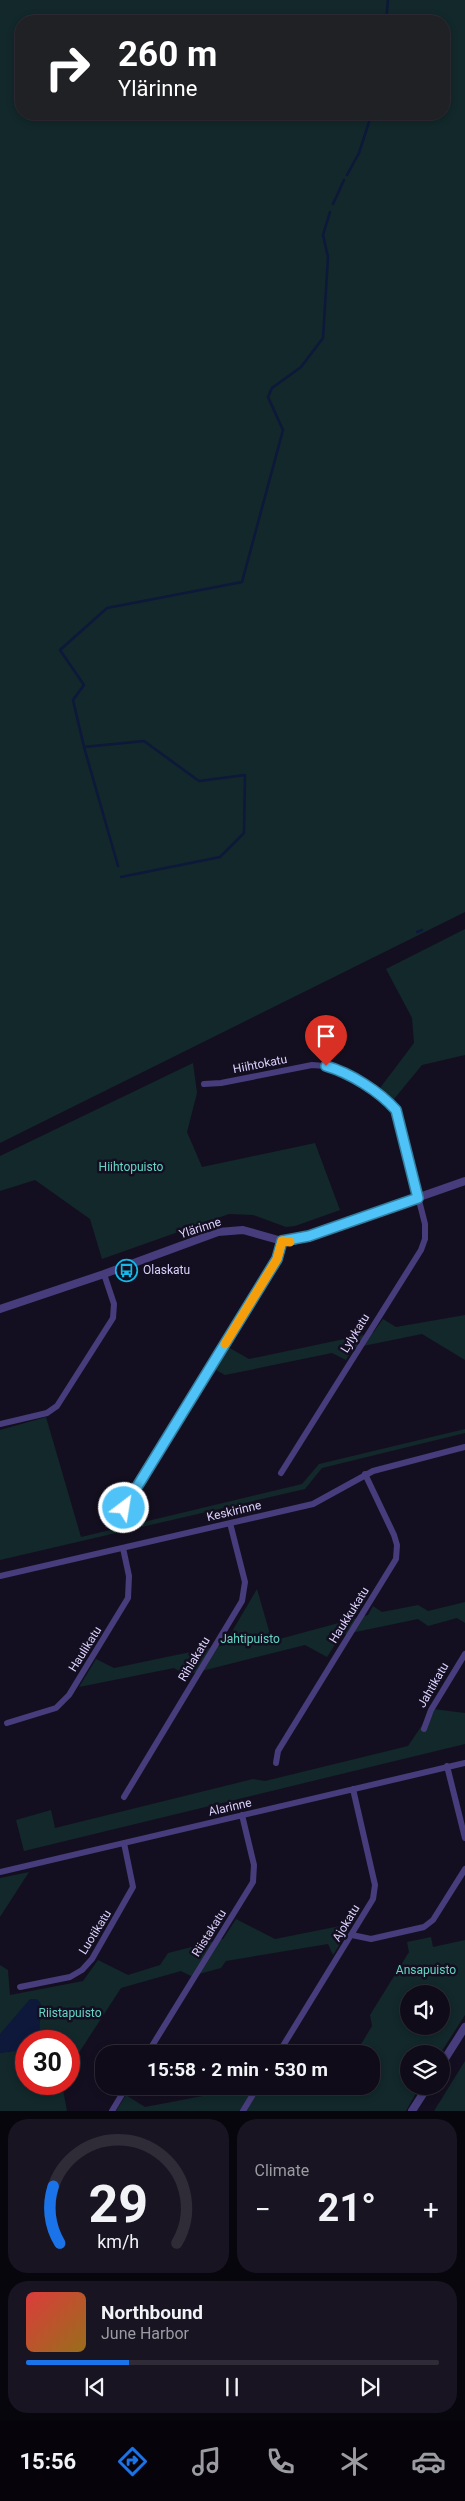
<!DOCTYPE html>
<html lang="en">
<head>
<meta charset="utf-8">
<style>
  body { margin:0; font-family:Roboto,sans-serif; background:#181421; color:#f1f3f6; height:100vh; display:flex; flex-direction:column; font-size:19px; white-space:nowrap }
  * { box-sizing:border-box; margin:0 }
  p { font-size:16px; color:#9b9ba2 }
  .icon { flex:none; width:28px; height:28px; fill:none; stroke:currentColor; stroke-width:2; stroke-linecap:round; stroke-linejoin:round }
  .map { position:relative; height:2111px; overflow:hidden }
  .drawer { display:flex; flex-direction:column; gap:8px; padding:8px; background:#08060d; flex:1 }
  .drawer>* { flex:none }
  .guide { position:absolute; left:15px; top:15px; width:435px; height:105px; border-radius:20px; box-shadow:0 2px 8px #0003,0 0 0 1px #2f2b37; background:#202124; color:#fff; overflow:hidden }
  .tools { position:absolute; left:400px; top:1985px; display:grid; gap:10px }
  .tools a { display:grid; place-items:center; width:50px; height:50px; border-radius:50%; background:#0f0b18; box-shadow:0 2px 8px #0003,0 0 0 1px #2f2b37; font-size:25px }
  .speed { position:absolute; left:15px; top:2030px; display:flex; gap:10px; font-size:25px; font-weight:700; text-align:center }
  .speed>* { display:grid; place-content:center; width:65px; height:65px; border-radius:50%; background:#0f0b18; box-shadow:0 2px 8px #0003,0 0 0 1px #2f2b37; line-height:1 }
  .speed .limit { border:8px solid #d22; background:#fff; color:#111 }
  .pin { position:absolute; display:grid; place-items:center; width:42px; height:42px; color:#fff; margin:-51px -21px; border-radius:50% 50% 50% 0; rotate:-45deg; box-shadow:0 0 5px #0007 }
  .pin .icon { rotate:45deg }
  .me { position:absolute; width:55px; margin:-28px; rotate:31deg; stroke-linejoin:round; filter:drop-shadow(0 0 4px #0008) }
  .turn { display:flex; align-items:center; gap:18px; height:105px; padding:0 20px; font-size:22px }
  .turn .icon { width:65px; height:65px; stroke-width:2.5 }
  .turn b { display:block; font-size:35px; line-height:42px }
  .big { font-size:38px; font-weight:700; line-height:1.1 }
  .drawer .widget { flex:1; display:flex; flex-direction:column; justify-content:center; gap:8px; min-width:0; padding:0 18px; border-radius:20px; background:#181421 }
  .drawer .dial { align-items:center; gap:0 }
  .dial svg { height:130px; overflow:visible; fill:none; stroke:#2f2b37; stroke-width:7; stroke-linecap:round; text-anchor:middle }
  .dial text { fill:#f1f3f6; stroke:none }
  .song { display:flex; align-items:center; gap:15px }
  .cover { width:60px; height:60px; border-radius:8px; background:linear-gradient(135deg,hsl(0 70% 55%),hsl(40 70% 35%)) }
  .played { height:5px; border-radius:2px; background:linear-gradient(90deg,#1a73e8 25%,#2f2b37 25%) }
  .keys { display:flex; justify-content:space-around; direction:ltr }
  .heat { display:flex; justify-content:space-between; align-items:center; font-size:28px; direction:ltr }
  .drawer .tiles { flex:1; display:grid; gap:8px; grid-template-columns:1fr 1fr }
  .widget:last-child { grid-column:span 2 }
  .trip { position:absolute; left:95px; top:2045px; width:285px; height:50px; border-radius:20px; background:#0f0b18; box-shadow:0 2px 8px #0003,0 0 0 1px #2f2b37; font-weight:700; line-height:50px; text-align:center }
  .tabs { display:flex; height:80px; justify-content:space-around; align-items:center; background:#06040a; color:#9b9ba2 }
  .tabs .icon { width:35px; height:35px }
  .tabs .current { color:#1a73e8 }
  .tabs b { font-size:22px; color:#f1f3f6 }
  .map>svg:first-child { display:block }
  .green { fill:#12282a; fill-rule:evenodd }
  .water { fill:#0d183b }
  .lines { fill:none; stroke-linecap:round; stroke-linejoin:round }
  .stream { stroke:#0d183b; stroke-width:2.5 }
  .minor { stroke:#473d7c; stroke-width:6 }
  .tertiary { stroke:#473d7c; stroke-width:8 }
  .route-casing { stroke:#337fa1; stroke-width:12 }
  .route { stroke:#4fc3f7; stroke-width:9 }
  .slow { stroke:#f59e0b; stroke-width:9 }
  .labels { text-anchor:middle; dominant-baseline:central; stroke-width:5; stroke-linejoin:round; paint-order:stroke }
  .street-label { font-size:12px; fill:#dbd1fc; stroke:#140f20 }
  .park-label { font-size:12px; fill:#63d6c6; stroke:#140f20 }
  .poi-label { font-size:12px; fill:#dbd1fc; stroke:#140f20; text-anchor:start }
</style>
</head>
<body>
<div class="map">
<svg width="465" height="2111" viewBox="0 0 465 2111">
  <rect width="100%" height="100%" fill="#140f20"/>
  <!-- green -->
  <path class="green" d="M0 0H465V912L0 1143ZM21 21H444V114H21Z
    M465 929V1055L422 1065 394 1099 380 1088 414 1043 412 1018 386 969Z
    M193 1063 197 1093 187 1132 202 1167 315 1143 340 1210 295 1226 286 1227 253 1215 229 1214 102 1259 90 1219 35 1180 0 1191V1156Z
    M465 1315V1360L422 1334 353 1348 346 1360 332 1353 225 1375 214 1369 228 1347 249 1359 373 1333 383 1319 396 1327Z
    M46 1417 81 1537 302 1484 319 1464 465 1429V1433L322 1468 305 1489 0 1560V1430Z
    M257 1589 272 1641 368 1615 373 1606 382 1612 418 1605 428 1611 465 1602V1623L457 1618 428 1626 418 1619 341 1635 327 1657 305 1645 186 1675 174 1668 79 1687 96 1659 114 1668 224 1645Z
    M433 1709 465 1713V1744L24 1851 16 1820 51 1810 55 1828 253 1779 265 1781 408 1746Z
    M29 1872 0 1917V1878Z
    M236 1919 275 1939 345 1925 350 1928 333 1955 328 1944 226 1961 221 1968 191 1976 181 1971 121 1988 69 2068V2041H26V2084H62L67 2111H0V1965L8 1970 10 1995 83 1981 98 1960 128 1975 160 1965 168 1953 223 1939Z
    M431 1937 433 1947 465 1940V2015L440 2054H409V2086H420L406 2111H116L126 2095 145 2107 255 2086H267L276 2093 308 2086H371V2054H355L372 2026 370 2015 409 1952 407 1942ZM409 1994H441V2026H409Z
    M465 2061V2111H434Z"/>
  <!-- water -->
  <path class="water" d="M30 1999H37L41 2004 39 2041H26V2050L0 2053V2034Z"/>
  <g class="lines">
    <!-- stream -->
    <path class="stream" d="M386 21 388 0
      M370 116 371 114
      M347 175 359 153 369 122
      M333 204 344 180
      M84 747 144 741 199 781 245 775 244 833 220 857 121 877
      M118 866 84 747 73 700 84 685 60 650 107 608 242 582 283 430 268 397 272 388 301 367 323 338 328 257 323 235 330 212
      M417 932 422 930"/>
    <!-- minor -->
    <path class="minor" d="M204 1084 221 1083 312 1065 326 1066 343 1073 367 1087 389 1103 396 1110 425 1224V1239L421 1250 281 1473
      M0 1424 47 1413 57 1406 113 1318 114 1304 104 1274
      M124 1508 277 1259 282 1241
      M0 1576 313 1504 373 1471 465 1447
      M7 1723 56 1708 69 1695 128 1598 129 1576 123 1548
      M424 1729 431 1710 465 1654
      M276 1763 278 1751 396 1559 397 1545 394 1535 365 1474
      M447 1766 465 1838
      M124 1797 242 1601 245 1582 230 1523
      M0 1872 465 1763
      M352 1935 371 1939 424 1927 433 1920 465 1869
      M20 1987 70 1977 82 1970 92 1959 133 1887 124 1843
      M147 2054 253 1882 254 1865 242 1815
      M278 2054 373 1899 375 1885 353 1789
      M112 2111 127 2086
      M243 2111 258 2086"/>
    <!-- tertiary -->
    <path class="tertiary" d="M0 1309 104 1274 218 1232 243 1230 282 1241H294L465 1181
      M441 2065 465 2027
      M412 2111 428 2086"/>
  </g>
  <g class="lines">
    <defs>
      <path id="route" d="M124 1508 277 1259 282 1241 309 1236 418 1198 396 1110C379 1091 350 1073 326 1066"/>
    </defs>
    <!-- route casing -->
    <use href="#route" class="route-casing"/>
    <!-- route -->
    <use href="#route" class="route"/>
    <!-- slow -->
    <path class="slow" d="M225 1344 277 1259 282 1241 290 1242"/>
  </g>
  <!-- icons -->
  <defs>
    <symbol id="bus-ring" viewBox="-11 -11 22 22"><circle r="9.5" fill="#140f20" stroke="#11bae8" stroke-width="1.5"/><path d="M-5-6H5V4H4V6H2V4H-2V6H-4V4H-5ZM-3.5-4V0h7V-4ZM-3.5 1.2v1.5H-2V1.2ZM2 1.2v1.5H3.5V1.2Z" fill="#11bae8"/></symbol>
  </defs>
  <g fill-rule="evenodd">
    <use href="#bus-ring" x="114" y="1258" width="25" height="25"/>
  </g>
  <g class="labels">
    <!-- street labels -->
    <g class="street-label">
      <text transform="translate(260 1064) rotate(-11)">Hiihtokatu</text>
      <text transform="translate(200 1228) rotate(-18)">Ylärinne</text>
      <text transform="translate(355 1333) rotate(-58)">Lylykatu</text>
      <text transform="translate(234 1511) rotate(-13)">Keskirinne</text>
      <text transform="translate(349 1615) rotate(-58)">Haukkukatu</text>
      <text transform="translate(85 1649) rotate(-58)">Haulikatu</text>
      <text transform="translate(194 1659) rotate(-59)">Rihlakatu</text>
      <text transform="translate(433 1685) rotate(-60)">Jahtikatu</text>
      <text transform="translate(230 1807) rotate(-13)">Alarinne</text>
      <text transform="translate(346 1923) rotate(-59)">Ajokatu</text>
      <text transform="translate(95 1932) rotate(-58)">Luotikatu</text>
      <text transform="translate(209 1933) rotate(-58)">Riistakatu</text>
    </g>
    <!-- park labels -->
    <g class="park-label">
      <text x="131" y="1167">Hiihtopuisto</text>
      <text x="250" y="1639">Jahtipuisto</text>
      <text x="426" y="1970">Ansapuisto</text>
      <text x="70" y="2013">Riistapuisto</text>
    </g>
    <!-- poi labels -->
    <g class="poi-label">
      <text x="143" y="1270">Olaskatu</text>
    </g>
  </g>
</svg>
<div class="tools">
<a><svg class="icon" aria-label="sound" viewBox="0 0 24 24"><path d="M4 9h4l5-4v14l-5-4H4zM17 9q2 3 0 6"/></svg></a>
<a><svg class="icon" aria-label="layers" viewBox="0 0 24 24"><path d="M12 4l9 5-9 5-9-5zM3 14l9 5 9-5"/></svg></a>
</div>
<div class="speed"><div class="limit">30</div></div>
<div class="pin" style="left:326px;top:1066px;background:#d93025"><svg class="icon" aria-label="arrive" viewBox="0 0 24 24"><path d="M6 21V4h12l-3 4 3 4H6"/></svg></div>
<svg class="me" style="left:124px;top:1508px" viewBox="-20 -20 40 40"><circle r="17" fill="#4fc3f7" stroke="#fff" stroke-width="3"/><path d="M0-11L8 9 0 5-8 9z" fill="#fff"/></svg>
<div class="trip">15:58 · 2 min · 530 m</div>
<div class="guide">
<div class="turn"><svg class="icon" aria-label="right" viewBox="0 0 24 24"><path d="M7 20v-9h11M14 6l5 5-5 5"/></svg><div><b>260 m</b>Ylärinne</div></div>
</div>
</div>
<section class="drawer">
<div class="tiles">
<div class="widget dial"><svg viewBox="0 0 100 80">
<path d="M14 69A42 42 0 1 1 86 69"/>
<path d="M14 69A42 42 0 0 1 10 34" stroke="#1a73e8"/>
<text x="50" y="56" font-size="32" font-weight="700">29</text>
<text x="50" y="72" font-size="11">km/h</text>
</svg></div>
<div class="widget"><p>Climate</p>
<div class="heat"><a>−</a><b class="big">21°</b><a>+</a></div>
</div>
<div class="widget">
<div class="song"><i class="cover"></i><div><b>Northbound</b><p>June Harbor</p></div></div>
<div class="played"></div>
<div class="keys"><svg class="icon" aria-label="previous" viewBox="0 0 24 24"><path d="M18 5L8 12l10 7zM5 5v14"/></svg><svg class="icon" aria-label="pause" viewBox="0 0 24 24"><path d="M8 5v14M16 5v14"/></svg><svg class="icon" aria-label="next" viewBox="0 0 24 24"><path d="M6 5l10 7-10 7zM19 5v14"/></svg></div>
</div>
</div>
</section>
<nav class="tabs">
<b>15:56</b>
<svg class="icon current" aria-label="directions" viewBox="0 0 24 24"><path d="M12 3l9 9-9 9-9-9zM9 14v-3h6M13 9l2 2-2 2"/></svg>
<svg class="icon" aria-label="music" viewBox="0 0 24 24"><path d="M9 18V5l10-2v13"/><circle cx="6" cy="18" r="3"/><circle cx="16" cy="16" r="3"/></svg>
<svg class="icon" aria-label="phone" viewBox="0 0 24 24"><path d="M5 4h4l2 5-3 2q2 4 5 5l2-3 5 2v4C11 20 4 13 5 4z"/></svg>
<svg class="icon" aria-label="climate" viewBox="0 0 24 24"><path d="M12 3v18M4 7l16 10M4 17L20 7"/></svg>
<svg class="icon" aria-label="car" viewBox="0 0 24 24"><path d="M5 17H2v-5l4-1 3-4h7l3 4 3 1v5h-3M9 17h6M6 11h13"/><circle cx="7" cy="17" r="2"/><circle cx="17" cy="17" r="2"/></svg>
</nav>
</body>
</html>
